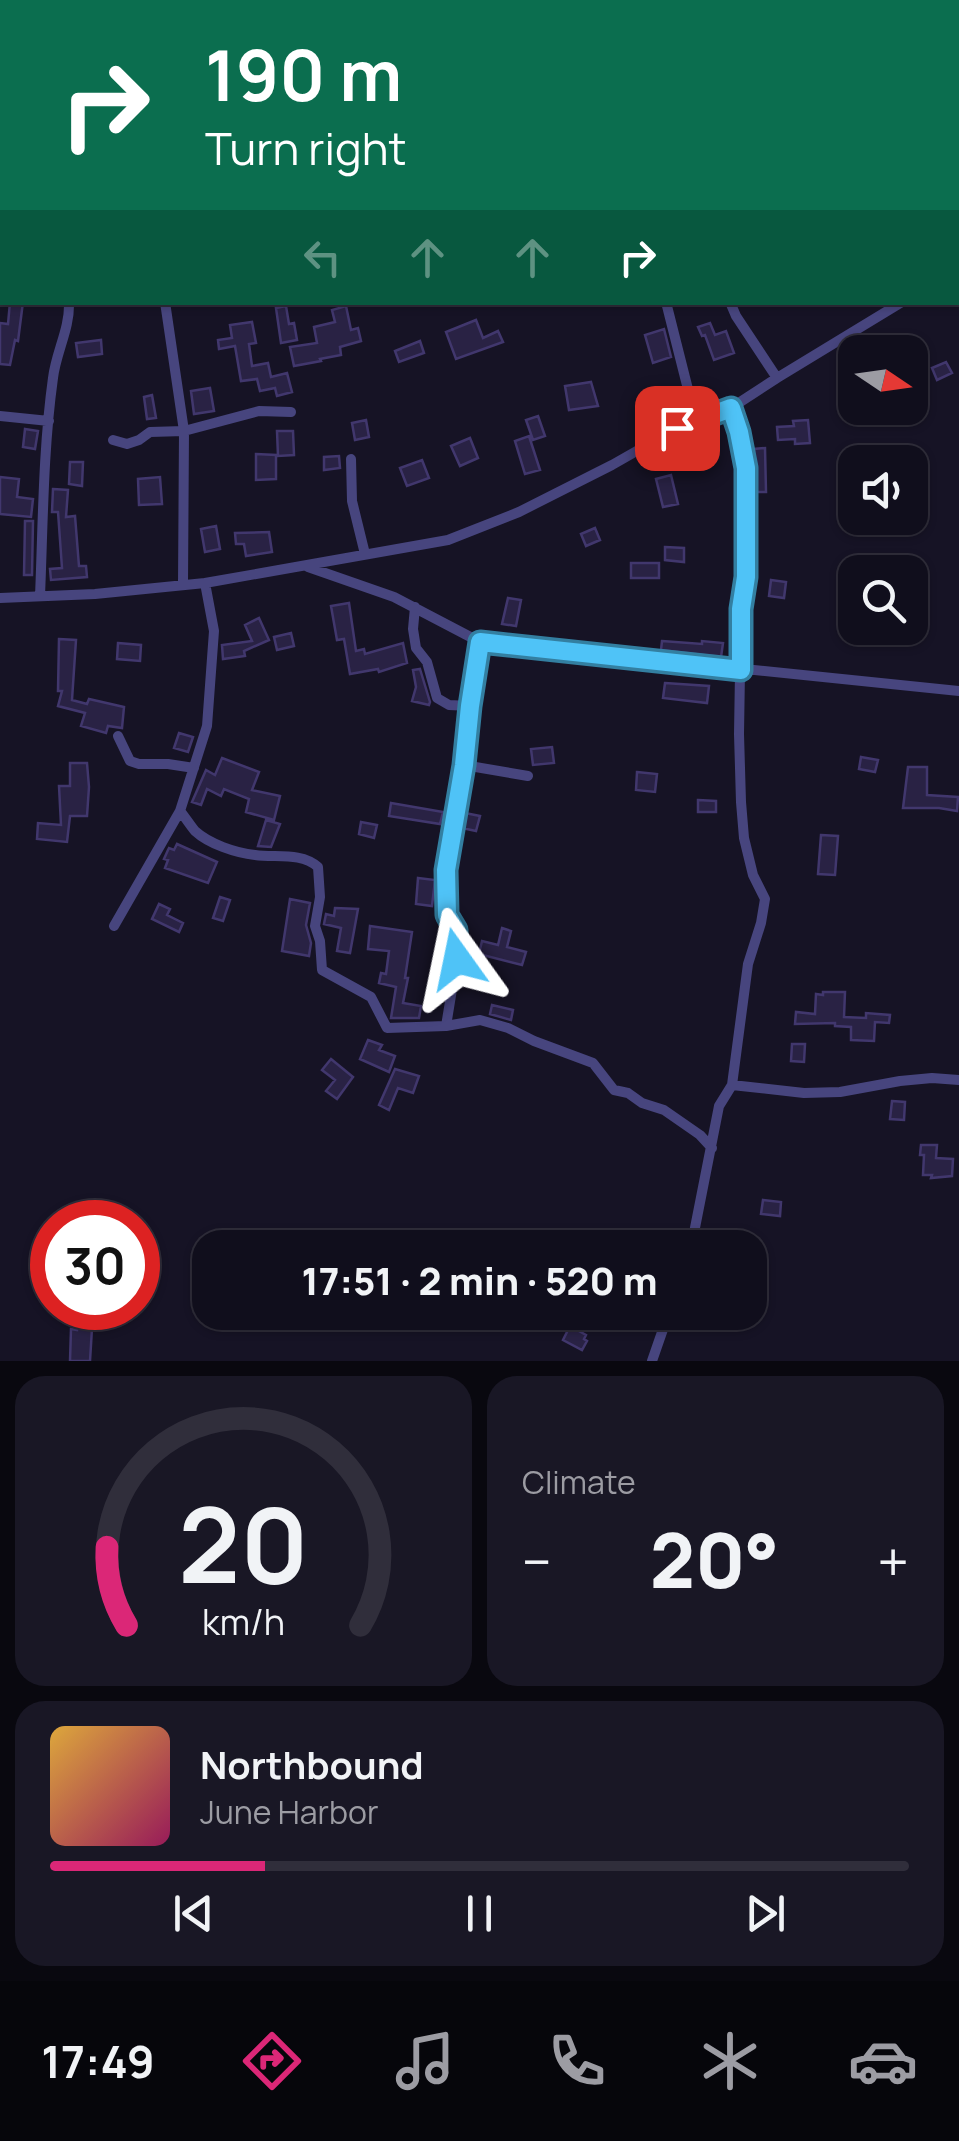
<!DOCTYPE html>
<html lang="en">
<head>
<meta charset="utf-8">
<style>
  body { margin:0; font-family:Manrope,sans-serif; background:#191725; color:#f1f3f6; height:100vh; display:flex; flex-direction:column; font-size:38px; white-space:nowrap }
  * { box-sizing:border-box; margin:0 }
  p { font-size:32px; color:#9c9ca3 }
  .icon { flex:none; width:55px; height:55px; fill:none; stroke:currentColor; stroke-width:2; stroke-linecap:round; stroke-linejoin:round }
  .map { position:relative; height:1361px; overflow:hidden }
  .details { display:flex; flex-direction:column; gap:15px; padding:15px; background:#09080f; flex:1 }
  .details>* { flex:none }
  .top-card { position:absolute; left:0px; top:0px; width:960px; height:305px; box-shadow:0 2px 8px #0004,0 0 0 2px #302e3b; background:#0b6e4f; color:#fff; overflow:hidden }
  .needle { width:65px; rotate:103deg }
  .buttons { position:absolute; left:838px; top:335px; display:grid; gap:20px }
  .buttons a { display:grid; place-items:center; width:90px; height:90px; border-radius:20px; background:#100e1c; box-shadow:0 2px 8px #0004,0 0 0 2px #302e3b; font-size:50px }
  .speed { position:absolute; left:30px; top:1200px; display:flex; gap:20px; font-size:50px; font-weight:700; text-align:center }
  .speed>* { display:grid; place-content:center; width:130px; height:130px; border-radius:50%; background:#100e1c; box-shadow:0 2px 8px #0004,0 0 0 2px #302e3b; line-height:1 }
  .speed .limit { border:15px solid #d22; background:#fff; color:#111 }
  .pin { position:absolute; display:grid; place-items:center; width:85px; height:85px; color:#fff; margin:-42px; border-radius:20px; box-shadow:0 5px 15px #0006 }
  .me { position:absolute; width:110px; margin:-55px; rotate:348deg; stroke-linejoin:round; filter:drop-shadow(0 0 8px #0008) }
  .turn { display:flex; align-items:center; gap:35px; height:210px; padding:0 40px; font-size:45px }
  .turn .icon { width:130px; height:130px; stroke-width:2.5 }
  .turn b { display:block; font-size:70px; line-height:85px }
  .lanes { display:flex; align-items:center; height:95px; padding:0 40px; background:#0003; justify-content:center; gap:50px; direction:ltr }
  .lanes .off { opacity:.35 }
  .big { font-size:75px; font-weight:800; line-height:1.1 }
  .details .card { flex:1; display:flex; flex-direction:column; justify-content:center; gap:15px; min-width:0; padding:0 35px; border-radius:30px; background:#191725 }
  .details .dial { align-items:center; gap:0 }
  .dial svg { height:260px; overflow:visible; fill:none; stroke:#302e3b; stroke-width:7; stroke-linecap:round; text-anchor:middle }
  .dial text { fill:#f1f3f6; stroke:none }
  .song { display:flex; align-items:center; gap:30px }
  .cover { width:120px; height:120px; border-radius:15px; background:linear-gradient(135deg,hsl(40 70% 55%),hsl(330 70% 35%)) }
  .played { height:10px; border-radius:5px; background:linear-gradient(90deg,#db2777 25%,#302e3b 25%) }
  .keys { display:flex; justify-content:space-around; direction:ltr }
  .heat { display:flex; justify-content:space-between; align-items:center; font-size:55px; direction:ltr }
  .details .tiles { flex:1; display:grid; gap:15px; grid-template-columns:1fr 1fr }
  .card:last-child { grid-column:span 2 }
  .trip { position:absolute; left:192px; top:1230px; width:575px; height:100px; border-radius:30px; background:#100e1c; box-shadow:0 2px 8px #0004,0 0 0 2px #302e3b; font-weight:800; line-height:100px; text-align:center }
  .tabs { display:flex; height:160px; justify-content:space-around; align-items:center; background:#06060b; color:#9c9ca3 }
  .tabs .icon { width:70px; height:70px }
  .tabs .active { color:#db2777 }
  .tabs b { font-size:45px; color:#f1f3f6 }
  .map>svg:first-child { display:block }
  .building { fill:#292244; stroke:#41376d; stroke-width:2.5 }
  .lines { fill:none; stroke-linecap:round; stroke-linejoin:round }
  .minor { stroke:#47457e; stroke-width:10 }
  .route-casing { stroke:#337fa1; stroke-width:25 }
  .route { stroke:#4fc3f7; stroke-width:18 }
</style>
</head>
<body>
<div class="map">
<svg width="959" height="1361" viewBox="0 0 959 1361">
  <rect width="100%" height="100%" fill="#161325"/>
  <!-- building -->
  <path class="building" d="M10 302H23L18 341 15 340 10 365 0 364V323L8 324Z
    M286 306 289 324 294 323 297 340 281 343 276 308Z
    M346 306 351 330 358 328 361 341 340 347 341 355 320 359 321 361 294 366 290 347 317 343 314 327 335 322 332 310Z
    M476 320 483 338 498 331 503 342 456 359 446 332Z
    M252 322 256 343 249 344 252 366 268 363 271 377 287 373 292 392 277 396 275 388 260 391 257 379 241 381 235 346 219 349 218 340 232 338 230 325Z
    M710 323 715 335 726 331 734 353 714 360 705 335 702 336 698 327Z
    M664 329 671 357 653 363 645 335Z
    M101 340 102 354 78 357 76 343Z
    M420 341 424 353 399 362 395 351Z
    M946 362 952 373 937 380 932 368Z
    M591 382 598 406 569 410 565 386Z
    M210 388 214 411 194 414 191 391Z
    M152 395 156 418 147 419 144 397Z
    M538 416 545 436 533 440 526 420Z
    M366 420 369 437 355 440 352 423Z
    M808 420 810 443 795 444V439L778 440 777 427 794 426 793 421Z
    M25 429 38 431 35 449 23 447Z
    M277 431H293L294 455 278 456Z
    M529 436 540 470 525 474 515 441Z
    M470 438 478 458 460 466 451 446Z
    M765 448 766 492H755L754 449Z
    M256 454 276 455V479L256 480Z
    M339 456 340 468 324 470V457Z
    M422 460 429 478 407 486 400 468Z
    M70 462H83L82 486 69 484Z
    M671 475 678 504 663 507 656 479Z
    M0 477 19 479 17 497 33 499 31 517 0 514Z
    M160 477 162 504 139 505 138 479Z
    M53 489 68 490 66 517 75 516 79 566H86L87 577 51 580 50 569 62 568 58 512H52Z
    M25 521H33L32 575H24Z
    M216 526 220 549 205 552 201 529Z
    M595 528 600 540 586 546 581 534Z
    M269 532 272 552 246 556 244 544H236L235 533Z
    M665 547 684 548V562L665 560Z
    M631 563H659V578H631Z
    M771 580 786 582 784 598 769 596Z
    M508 598 521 600 516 626 502 624Z
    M349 603 356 651 364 649 365 654 403 643 407 663 379 672 378 669 350 674 344 639 337 640 331 606Z
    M259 618 269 640 244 651 245 656 223 659 222 645 252 641 245 625Z
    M291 633 294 646 277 650 274 637Z
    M59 639 76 640 72 700 87 704 89 699 124 707 122 728 108 726 106 733 81 726 85 713 58 706 62 691H58Z
    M662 641 702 644V641L723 643 721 657 661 650Z
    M118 643 141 645 140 661 117 659Z
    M420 669 430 702 429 705 412 701 416 687 413 670Z
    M665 683 709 686 707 703 663 698Z
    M179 733 193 737 188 752 174 748Z
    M552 747 554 763 533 765 531 749Z
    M861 757 878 760 875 772 859 769Z
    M222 758 259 772 252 790 280 796 274 820 246 812 249 799 224 789 221 796 207 789 201 805 192 802 206 770 215 775Z
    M70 763H87L89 787 87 816H70L67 842 37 839 38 823 61 825 59 786H70Z
    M908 767H927V795L958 797 957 811 939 808H903Z
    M637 772 657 774 655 792 636 790Z
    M698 800 716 801V812H698Z
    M391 803 443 812 440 824 389 816Z
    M465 813 480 816 476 831 462 828Z
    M266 820 280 824 271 847 258 846Z
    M361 822 377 825 374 838 359 834Z
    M821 835 838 836 835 875 818 874Z
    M177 844 217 862 208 883 165 868 168 860 164 859 168 850 169 848 174 850Z
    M418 878 435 880 432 906 416 904Z
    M220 897 230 900 223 921 213 918Z
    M290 899 310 903 306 925 311 943 309 956 282 951Z
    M159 904 170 909 167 915 183 923 179 932 152 919Z
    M335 908 358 909 350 953 337 951 341 928 324 924 326 914 334 916Z
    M370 926 412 932 405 978H408L403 1003 421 1006 419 1018H391L396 987 379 983 381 973 386 974 389 951 368 949Z
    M502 928 511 931 507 947 526 952 522 965 479 954 482 941 498 945Z
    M823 992H845L844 1017 866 1018V1013L890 1015 889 1023 875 1022 874 1041 851 1040V1027L835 1026V1023L795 1024 796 1012 815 1014 816 994 823 995Z
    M492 1005 513 1010 511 1020 490 1014Z
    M368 1040 382 1045 379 1050 395 1056 389 1072 360 1059Z
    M792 1044H805L804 1062 791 1061Z
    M331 1059 353 1077 337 1099 326 1091 335 1080 322 1070Z
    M395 1069 419 1076 413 1093 398 1088 389 1110 379 1105Z
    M892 1101 905 1102 904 1120 890 1119Z
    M921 1145H937L936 1158 953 1159 952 1176 931 1178 932 1175H923L924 1155H920Z
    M763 1200 781 1202 780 1216 761 1214Z
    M78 1311 93 1312 90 1361H70L71 1329 77 1330Z
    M570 1326 586 1335 584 1339 587 1341 582 1350 563 1340Z"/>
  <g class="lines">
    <!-- minor -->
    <path class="minor" d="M19 0 21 2
      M169 0 171 2
      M586 0 587 2
      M830 0V2
      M958 170 959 173
      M958 268 959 267
      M0 284H2
      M165 302 184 431 183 584
      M666 302 696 421
      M730 302 736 316 777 378
      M0 416 49 421
      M113 440 127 444 139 440 150 432 184 431 259 411 291 412
      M351 459 352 501 365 554
      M308 567 394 597 480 642
      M40 596C43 524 43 450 53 378 56 352 70 329 69 302
      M0 598 95 594 205 583 448 540 519 512 612 465 677 428 731 408 777 378 902 302
      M415 607 413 629 416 648 427 662 437 698 449 705 470 706
      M118 736 130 761 139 764H168L194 768
      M464 765 528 776
      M180 811C185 817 190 825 195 831 209 844 236 853 255 855 276 858 301 852 318 867L320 897 315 926 320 941 322 970 371 997 387 1028 446 1026 457 959 456 930 447 915 446 870 464 765 470 706 480 642 959 691
      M114 926 180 811 207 726 214 631 205 583
      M446 1026 480 1020 508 1028 534 1041 593 1063 614 1090 628 1093 642 1103 664 1110 700 1135 712 1148
      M732 1085 804 1093 840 1092 900 1081 932 1078 959 1080
      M691 1248 719 1106 732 1085 748 964 761 923 765 899 753 875 744 838 741 802 739 734 741 609 746 577V468L739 432 731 408
      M652 1361 669 1312"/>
  </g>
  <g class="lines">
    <defs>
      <path id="route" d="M457 959 456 930 447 915 446 870 464 765 470 706 480 642 741 670V609L746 577V468L739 432 731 408 677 428"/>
    </defs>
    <!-- route casing -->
    <use href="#route" class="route-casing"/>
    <!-- route -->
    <use href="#route" class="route"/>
  </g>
</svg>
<div class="buttons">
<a><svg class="needle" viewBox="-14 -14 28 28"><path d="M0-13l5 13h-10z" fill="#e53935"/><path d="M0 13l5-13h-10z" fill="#9c9ca3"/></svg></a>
<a><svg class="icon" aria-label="sound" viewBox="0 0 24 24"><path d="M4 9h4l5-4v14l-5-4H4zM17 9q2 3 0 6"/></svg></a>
<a><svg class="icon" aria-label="search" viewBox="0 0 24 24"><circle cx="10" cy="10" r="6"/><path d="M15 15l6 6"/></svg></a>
</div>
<div class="speed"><div class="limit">30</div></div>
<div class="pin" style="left:677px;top:428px;background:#d93025"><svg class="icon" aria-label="arrive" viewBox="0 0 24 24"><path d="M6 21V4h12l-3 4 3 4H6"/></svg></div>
<svg class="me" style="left:457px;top:959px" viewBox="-20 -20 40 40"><path d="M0-17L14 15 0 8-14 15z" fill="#4fc3f7" stroke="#fff" stroke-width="4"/></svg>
<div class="trip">17:51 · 2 min · 520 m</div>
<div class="top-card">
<div class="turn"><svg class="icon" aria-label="right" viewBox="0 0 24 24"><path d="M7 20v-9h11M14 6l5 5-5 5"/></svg><div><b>190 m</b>Turn right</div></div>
<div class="lanes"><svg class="icon off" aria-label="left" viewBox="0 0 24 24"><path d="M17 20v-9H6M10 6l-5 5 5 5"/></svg><svg class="icon off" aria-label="ahead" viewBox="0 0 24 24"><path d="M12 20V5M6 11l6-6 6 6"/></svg><svg class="icon off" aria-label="ahead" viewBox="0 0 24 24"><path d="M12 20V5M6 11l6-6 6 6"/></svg><svg class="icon" aria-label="right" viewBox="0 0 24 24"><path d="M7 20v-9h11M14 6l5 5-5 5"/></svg></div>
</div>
</div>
<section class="details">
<div class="tiles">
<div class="card dial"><svg viewBox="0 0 100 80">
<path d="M14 69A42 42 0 1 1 86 69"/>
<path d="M14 69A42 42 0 0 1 8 45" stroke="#db2777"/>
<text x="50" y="56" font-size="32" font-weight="700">20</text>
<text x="50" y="72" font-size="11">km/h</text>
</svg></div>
<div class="card"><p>Climate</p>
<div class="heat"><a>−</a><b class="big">20°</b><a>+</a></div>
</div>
<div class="card">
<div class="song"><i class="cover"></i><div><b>Northbound</b><p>June Harbor</p></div></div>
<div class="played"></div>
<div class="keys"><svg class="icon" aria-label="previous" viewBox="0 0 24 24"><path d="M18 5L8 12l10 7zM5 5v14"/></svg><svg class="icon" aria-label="pause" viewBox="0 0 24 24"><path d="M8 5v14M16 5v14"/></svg><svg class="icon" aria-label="next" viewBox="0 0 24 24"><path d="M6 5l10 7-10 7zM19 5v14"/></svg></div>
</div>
</div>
</section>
<nav class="tabs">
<b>17:49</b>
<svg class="icon active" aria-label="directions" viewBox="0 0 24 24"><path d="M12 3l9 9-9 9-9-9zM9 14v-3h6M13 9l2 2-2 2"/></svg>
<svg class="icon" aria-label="music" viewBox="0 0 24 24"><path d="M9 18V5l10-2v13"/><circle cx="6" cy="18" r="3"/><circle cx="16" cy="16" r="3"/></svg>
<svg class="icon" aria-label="phone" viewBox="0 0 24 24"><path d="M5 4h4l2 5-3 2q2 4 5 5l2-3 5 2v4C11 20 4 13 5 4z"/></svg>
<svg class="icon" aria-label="climate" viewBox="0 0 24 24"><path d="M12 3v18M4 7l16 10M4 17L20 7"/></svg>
<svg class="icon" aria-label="car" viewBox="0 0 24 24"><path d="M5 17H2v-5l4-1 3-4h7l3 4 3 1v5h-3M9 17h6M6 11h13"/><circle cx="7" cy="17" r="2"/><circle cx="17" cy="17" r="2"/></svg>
</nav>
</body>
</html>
